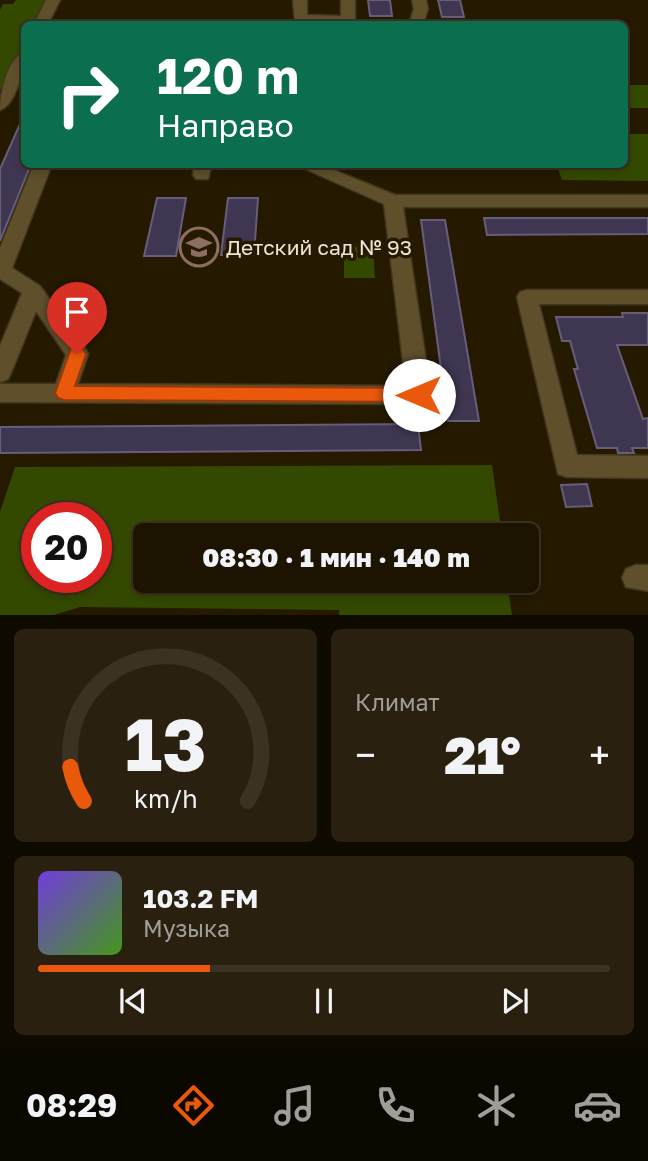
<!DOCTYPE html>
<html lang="ru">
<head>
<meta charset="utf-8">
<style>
  body { margin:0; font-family:"Golos Text",sans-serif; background:#29200f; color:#f1f3f6; height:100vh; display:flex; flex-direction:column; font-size:26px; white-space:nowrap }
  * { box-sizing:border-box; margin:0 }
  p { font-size:23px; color:#a09e99 }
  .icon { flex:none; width:38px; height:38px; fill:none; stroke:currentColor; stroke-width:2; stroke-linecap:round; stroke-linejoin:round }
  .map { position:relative; height:615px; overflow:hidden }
  .panel { display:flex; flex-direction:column; gap:14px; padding:14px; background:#0f0a00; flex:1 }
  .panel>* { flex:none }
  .top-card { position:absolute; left:21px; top:21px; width:607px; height:147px; border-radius:10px; box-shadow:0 4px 10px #0003,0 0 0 2px #3a3222; background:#0b6e4f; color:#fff; overflow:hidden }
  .speed { position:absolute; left:21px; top:502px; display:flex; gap:14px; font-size:35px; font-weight:700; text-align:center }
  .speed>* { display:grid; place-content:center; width:91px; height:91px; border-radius:50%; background:#1c1300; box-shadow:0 4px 10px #0003,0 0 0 2px #3a3222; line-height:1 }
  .speed .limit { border:10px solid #d22; background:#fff; color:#111 }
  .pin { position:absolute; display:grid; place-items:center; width:60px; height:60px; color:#fff; margin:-72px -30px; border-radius:50% 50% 50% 0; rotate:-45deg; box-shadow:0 0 7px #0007 }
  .pin .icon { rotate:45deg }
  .me { position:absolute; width:77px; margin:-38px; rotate:270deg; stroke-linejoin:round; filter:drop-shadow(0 0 5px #0008) }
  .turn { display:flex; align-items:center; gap:24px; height:147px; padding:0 21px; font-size:32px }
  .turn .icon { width:91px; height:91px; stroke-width:2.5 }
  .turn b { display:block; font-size:49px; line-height:60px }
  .big { font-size:52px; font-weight:800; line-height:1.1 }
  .panel .widget { flex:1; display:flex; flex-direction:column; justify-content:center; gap:10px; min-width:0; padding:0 24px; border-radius:10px; background:#29200f }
  .panel .dial { align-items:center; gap:0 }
  .dial svg { height:182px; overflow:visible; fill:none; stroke:#3a3222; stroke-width:7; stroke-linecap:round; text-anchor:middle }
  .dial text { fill:#f1f3f6; stroke:none }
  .song { display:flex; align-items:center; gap:21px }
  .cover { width:84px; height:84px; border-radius:10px; background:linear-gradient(135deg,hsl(260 70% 55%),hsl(100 70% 35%)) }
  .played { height:7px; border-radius:4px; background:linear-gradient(90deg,#ea580c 30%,#3a3222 30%) }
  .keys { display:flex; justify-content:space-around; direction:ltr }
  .heat { display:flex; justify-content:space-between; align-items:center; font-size:38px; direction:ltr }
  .panel .tiles { flex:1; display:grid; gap:14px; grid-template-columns:1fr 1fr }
  .widget:last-child { grid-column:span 2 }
  .trip { position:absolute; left:133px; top:523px; width:406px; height:70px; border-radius:10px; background:#1c1300; box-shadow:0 4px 10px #0003,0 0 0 2px #3a3222; font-weight:800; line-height:70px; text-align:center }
  .dock { display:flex; height:112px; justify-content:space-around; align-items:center; background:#0b0800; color:#a09e99 }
  .dock .icon { width:49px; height:49px }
  .dock .selected { color:#ea580c }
  .dock b { font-size:32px; color:#f1f3f6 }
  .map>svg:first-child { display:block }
  .green { fill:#344900; fill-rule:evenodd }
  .building { fill:#3f3751; stroke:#665d7a; stroke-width:2 }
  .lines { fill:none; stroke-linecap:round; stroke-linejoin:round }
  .minor-casing { stroke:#41361e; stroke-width:3 }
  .minor { fill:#5f4f2b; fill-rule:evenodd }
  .route { fill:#ea580c; stroke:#983908; stroke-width:2 }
  .labels { text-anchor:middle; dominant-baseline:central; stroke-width:7; stroke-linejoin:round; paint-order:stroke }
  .poi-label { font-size:21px; fill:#eee5d5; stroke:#251900; text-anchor:start }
</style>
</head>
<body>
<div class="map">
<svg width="648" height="615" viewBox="0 0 648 615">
  <rect width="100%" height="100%" fill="#251900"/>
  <!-- green -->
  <path class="green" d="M16 0H47L34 24H24V43L0 91V10L3 4H13Z
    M625 85H648V108H625Z
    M625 134H648V181L562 180 557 165 625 164Z
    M344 247H373L375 278H344Z
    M492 465 502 535 145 536V581H507L512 615H339V610L80 607 54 615H0V512L15 467ZM37 518H96V578H37Z"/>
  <!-- building -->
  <path class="building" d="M368 0H390L392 16H370Z
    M438 0H460L464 17H442Z
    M24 115V164H31L0 241V169Z
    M157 198H186L176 256H144Z
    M228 198H258L254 255H221Z
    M484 218H648V234L487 235Z
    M421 220H445L479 421H448Z
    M622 313H648V345H617L643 419 648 418V448H632L634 453H618L617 448H597L574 369H578L570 341H562L556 317H623Z
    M418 424 421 450 0 453V427Z
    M587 484 592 506 566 507 561 485Z"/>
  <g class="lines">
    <defs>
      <path id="minor" d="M46 0H60L48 24H34Z
        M293 0H307V15L341 16V0H355V20L348 24 295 22Z
        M412 0H426L428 9 423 24H409L414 9Z
        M24 53C25 67 16 105 0 110 0 94 7 58 24 53Z
        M34 164H52L12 268 40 286 85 348 88 354 78 384 406 386 384 204 294 164H319L395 195H648V207H403L431 395 427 402 419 404 0 402V384H56L66 355 36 311 11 373 8 379 0 382V346L22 293 0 279V248Z
        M194 164H212L208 179H196L193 175Z
        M527 290H648V304H539L577 455 648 456V478L567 477 558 474 517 297 520 292Z
        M636 565H648V591L626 587 622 578 626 569Z"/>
    </defs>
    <!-- minor casing -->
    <use href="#minor" class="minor-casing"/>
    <!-- minor -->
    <use href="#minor" class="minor"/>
  </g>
  <!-- route -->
  <path class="route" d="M77 347 83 349 86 354 75 386 419 388 426 390 428 395 426 400 419 402 64 400 58 398 55 393 69 354 71 349Z"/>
  <!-- icons -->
  <defs>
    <symbol id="school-ring" viewBox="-11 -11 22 22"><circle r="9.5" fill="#251900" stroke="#8d6e63" stroke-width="1.5"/><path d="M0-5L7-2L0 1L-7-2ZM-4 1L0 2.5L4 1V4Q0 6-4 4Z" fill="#8d6e63"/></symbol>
  </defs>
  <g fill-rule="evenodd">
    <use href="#school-ring" x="177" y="225" width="44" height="44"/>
  </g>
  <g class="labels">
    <!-- poi labels -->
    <g class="poi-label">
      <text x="226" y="247">Детский сад № 93</text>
    </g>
  </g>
</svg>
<div class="speed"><div class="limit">20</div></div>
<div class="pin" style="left:77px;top:354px;background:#d93025"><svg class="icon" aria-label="arrive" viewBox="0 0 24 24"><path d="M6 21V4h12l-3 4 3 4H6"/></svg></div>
<svg class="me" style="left:419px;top:395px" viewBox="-20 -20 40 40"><circle r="19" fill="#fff"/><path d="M0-13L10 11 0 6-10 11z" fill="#ea580c"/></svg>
<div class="trip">08:30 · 1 мин · 140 m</div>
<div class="top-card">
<div class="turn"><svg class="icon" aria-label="right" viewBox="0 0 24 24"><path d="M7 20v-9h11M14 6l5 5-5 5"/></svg><div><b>120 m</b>Направо</div></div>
</div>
</div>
<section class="panel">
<div class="tiles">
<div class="widget dial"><svg viewBox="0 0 100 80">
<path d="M14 69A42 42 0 1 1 86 69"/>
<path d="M14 69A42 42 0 0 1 8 54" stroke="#ea580c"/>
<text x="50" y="56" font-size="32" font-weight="700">13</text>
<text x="50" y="72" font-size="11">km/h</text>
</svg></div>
<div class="widget"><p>Климат</p>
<div class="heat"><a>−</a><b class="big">21°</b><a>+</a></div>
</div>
<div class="widget">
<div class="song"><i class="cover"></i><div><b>103.2 FM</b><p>Музыка</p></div></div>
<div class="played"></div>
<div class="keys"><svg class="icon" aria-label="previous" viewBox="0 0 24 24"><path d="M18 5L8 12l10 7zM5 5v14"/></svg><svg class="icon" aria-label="pause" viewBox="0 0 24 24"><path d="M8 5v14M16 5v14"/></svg><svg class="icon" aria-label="next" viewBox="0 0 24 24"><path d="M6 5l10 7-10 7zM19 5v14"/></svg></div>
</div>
</div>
</section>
<nav class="dock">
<b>08:29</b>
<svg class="icon selected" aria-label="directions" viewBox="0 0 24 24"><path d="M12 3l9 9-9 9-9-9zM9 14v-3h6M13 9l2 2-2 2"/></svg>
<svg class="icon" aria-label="music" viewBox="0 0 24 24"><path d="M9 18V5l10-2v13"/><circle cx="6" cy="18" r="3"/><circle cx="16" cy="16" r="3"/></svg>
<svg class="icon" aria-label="phone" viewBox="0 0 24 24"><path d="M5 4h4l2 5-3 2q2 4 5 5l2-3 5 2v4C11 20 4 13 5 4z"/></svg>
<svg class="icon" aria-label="climate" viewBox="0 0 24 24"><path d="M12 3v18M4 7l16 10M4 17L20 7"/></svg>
<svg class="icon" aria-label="car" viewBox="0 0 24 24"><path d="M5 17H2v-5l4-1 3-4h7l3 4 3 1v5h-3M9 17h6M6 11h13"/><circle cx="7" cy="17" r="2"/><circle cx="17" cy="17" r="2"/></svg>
</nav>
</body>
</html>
